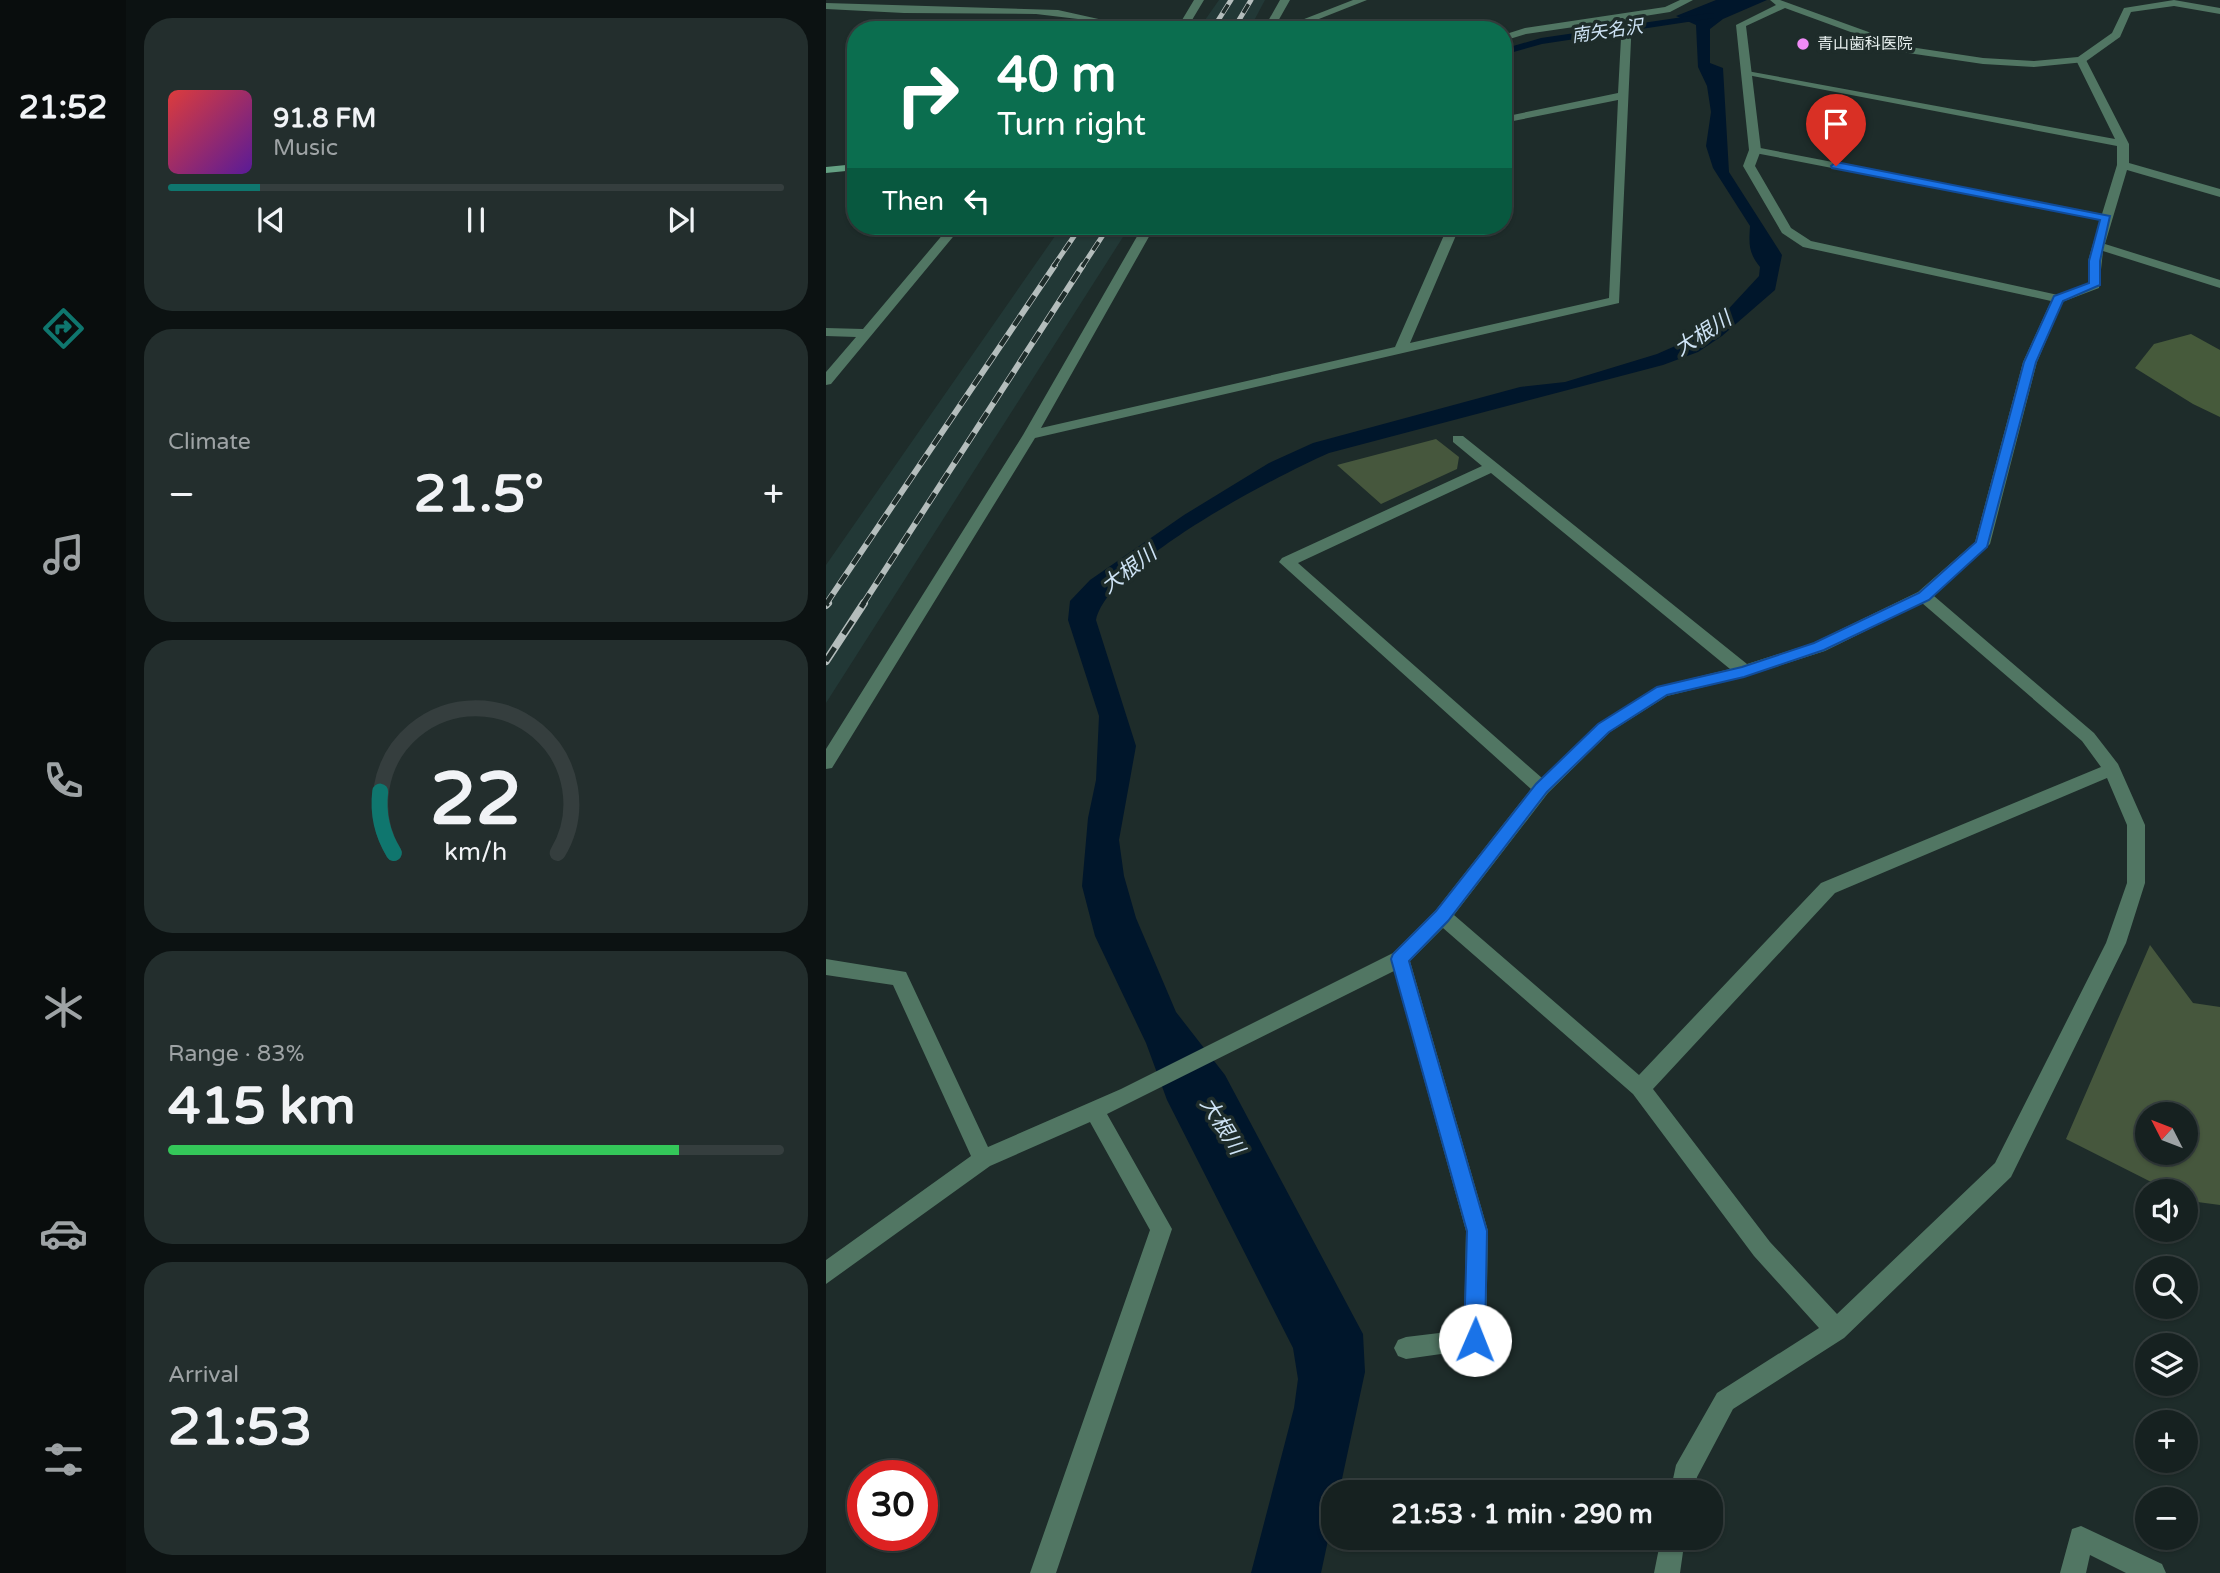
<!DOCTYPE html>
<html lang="en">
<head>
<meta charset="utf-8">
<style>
  body { margin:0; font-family:"Varela Round","Noto Sans JP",sans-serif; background:#232e2d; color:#f1f3f6; height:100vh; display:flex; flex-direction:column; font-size:26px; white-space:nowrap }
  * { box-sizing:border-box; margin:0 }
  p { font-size:23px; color:#9ea3a5 }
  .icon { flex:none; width:38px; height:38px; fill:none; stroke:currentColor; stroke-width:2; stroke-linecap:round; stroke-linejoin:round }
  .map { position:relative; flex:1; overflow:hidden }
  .side { display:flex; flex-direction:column; gap:18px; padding:18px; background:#0c1212; width:700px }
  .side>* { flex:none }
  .top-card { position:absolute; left:21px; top:21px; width:665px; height:214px; border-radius:28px; box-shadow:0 2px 5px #0004,0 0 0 2px #353e3e; background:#0b6e4f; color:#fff; overflow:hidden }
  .needle { width:46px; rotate:312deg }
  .tools { position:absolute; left:1309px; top:1102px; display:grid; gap:14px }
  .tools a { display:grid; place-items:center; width:63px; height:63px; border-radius:50%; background:#162120; box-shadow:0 2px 5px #0004,0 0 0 2px #353e3e; font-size:35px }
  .speed { position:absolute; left:21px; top:1460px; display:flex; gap:14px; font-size:35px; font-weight:700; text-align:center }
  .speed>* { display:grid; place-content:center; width:91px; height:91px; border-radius:50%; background:#162120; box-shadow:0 2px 5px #0004,0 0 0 2px #353e3e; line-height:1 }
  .speed .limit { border:10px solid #d22; background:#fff; color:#111 }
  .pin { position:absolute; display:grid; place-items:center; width:60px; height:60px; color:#fff; margin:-72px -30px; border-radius:50% 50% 50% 0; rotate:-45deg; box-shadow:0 0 7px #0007 }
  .pin .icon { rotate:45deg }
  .me { position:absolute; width:77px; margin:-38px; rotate:1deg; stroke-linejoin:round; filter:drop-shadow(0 0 5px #0008) }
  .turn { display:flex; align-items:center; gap:24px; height:147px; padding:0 35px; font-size:32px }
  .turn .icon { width:91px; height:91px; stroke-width:2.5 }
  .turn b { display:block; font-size:49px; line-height:60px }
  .then { display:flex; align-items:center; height:66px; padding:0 35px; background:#0003; gap:14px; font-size:26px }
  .big { font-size:52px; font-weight:700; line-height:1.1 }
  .side .tile { flex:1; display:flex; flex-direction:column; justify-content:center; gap:10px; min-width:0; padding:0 24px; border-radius:28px; background:#232e2d }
  .side .dial { align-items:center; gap:0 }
  .dial svg { height:182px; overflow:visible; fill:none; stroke:#353e3e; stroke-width:7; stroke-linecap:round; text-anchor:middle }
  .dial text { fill:#f1f3f6; stroke:none }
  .song { display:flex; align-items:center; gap:21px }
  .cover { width:84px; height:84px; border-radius:10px; background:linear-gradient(135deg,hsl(0 70% 55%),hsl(270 70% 35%)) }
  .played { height:7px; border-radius:4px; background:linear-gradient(90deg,#0f766e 15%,#353e3e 15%) }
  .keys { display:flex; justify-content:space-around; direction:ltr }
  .heat { display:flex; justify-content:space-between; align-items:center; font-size:38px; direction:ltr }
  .charge { height:10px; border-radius:5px; background:linear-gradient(90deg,#34c759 83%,#353e3e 0) }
  .trip { position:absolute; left:495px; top:1480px; width:402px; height:70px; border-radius:28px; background:#162120; box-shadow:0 2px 5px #0004,0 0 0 2px #353e3e; font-weight:700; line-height:70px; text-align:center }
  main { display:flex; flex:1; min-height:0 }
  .dock { display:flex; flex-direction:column; width:126px; justify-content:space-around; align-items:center; background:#090d0d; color:#9ea3a5 }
  .dock .icon { width:49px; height:49px }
  .dock .selected { color:#0f766e }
  .dock b { font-size:32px; color:#f1f3f6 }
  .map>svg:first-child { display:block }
  .built { fill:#223836 }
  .green { fill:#46573d; fill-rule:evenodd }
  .forest { fill:#465a3b }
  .water { fill:#00162b }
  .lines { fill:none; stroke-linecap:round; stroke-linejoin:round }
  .stream { fill:#00162b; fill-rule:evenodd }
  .lane { fill:#517663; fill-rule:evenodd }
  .street { fill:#517663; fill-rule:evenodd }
  .secondary { fill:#64a183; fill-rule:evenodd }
  .rail-far2-casing { stroke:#b4bdbc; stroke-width:5 }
  .rail-far1-casing { stroke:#b4bdbc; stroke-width:6 }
  .rail-casing { stroke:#b4bdbc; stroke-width:8 }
  .rail-far2 { stroke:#1e2c2a; stroke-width:3.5; stroke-dasharray:10; stroke-linecap:butt }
  .rail-far1 { stroke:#1e2c2a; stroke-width:4.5; stroke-dasharray:12; stroke-linecap:butt }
  .rail { stroke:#1e2c2a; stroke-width:5; stroke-dasharray:16; stroke-linecap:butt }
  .route { fill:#1a73e8; stroke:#114b97; stroke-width:2 }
  .poi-dot { fill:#f08bf6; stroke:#1e2c2a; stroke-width:2.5 }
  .labels { text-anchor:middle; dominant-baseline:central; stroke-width:7; stroke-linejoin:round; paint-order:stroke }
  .far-poi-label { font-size:16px; fill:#e6eeed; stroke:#1e2c2a; text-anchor:start }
  .far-water-label { font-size:18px; font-style:italic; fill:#cee3f5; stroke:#1e2c2a }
  .water-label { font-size:21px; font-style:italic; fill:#cee3f5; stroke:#1e2c2a }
</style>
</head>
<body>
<main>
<nav class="dock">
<b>21:52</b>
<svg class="icon selected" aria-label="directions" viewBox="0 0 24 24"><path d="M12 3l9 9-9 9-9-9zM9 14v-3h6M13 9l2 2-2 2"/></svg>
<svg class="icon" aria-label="music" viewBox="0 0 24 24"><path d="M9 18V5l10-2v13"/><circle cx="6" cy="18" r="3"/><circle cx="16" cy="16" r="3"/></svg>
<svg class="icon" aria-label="phone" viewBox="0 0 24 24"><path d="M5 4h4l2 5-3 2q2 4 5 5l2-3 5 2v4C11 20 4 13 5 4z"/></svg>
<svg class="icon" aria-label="climate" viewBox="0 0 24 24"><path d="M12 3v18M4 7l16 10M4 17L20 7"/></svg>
<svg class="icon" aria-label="car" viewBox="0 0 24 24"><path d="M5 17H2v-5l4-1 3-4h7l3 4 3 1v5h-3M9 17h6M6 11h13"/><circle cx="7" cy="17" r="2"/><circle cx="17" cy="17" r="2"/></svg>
<svg class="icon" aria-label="filters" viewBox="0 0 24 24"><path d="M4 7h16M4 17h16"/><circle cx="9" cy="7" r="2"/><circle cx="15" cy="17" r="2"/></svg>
</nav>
<section class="side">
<div class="tile">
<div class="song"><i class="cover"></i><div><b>91.8 FM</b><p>Music</p></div></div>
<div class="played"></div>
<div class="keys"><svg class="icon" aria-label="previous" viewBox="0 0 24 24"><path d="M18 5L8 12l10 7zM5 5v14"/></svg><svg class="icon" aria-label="pause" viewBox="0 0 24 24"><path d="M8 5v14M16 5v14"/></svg><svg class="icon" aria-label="next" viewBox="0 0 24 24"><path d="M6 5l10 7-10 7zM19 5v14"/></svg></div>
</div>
<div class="tile"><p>Climate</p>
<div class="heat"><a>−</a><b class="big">21.5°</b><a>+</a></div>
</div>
<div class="tile dial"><svg viewBox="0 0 100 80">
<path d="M14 69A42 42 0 1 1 86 69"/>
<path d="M14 69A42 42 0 0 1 8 42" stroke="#0f766e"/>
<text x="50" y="56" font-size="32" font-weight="700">22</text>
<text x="50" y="72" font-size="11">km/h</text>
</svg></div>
<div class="tile"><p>Range · 83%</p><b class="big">415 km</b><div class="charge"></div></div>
<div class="tile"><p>Arrival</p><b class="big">21:53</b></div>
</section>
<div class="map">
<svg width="1394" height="1573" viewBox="0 0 1394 1573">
  <rect width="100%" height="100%" fill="#1e2c2a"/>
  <!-- built -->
  <path class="built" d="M393 0H439L423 30H372Z
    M236 226H304L0 703V565Z"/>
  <!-- green -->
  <path class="green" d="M610 439 633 457 631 469 555 504 511 465Z
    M1324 945 1367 1003 1394 1007V1205L1364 1201 1360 1199V1192H1345L1240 1139ZM1321 1115H1360V1153H1321Z"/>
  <!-- forest -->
  <path class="forest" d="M1365 334 1394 350V417L1367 404 1309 368 1328 344Z"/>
  <!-- water -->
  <path class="water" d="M890 0H941L897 19 884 29V63L897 68 903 172 956 255 949 290 896 336 872 352 837 365 503 453C449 477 283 562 270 620L310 746 293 840 298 876 310 918 350 1012 399 1075 537 1334 539 1372 513 1493H508L507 1517 495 1573H425L468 1408 472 1379 467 1348 341 1100 320 1043 269 936 256 886 262 818 270 780 273 716 242 620 244 601 264 580 358 515 443 463 487 443 694 387 739 382 831 354 856 343 895 317 933 276 934 267C922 252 923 244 924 226L887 168 880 146 885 112 881 86 872 67 870 25 850 16Z"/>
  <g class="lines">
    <!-- stream -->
    <path class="stream" d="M884 13 888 14V18L716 44 677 55V49L715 38Z"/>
    <!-- lane -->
    <path class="lane" d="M1251 58 1260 60 1303 144V163L1394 189V197L1301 170 1279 244 1394 280V288L1277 251 1273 288 1236 302H1228V296L1263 283 1262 261 1274 220 929 153 923 150 929 147 1276 214 1291 165V146L916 74 921 71 1289 139 1250 60Z
      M1255 1526 1336 1564 1340 1573H1300L1264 1555 1260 1573H1234L1246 1529Z"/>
    <!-- street -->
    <path class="street" d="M368 0H378L360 30H350Z
      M454 0H464L447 30H437Z
      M527 0H541L465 30H450Z
      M854 0H867L844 12 806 18 793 303 209 438 6 768 0 769V749L197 435 317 226H329L215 428 569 347 622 226H634L584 343 783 298 792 100 677 123V117L792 93 796 20 700 34 677 41V35L699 28 839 7Z
      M944 0H954L1084 47 1157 58 1208 61 1252 57 1286 33 1298 8 1348 0 1394 8V14L1348 6 1305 12 1294 37 1259 62 1208 67 1157 64 1082 53 959 8 920 26 935 150 929 166 965 228 985 241 1232 295 1238 299 1211 362 1164 544 1108 596 1268 733 1292 764 1319 825V883L1300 943 1185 1177 1018 1338 907 1409 871 1477 868 1493H844L850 1465 891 1393 993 1328 928 1256 807 1094 617 928 584 961 662 1231 660 1340 657 1348 580 1359 572 1356 568 1348 572 1340 580 1337 638 1330 640 1231 568 971 281 1114 346 1229 230 1573H204L324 1230 264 1122 164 1166 0 1284V1260L145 1156 67 985 0 975V959L80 972 162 1147 295 1089 567 953 609 911 705 789 453 562 456 558 656 466 627 442V436H637L921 664 987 643 1092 592 1149 542 1197 362 1225 301 977 247 956 233 917 166 923 150 910 25 950 5ZM665 473 904 669 830 687 772 724 716 778 472 563ZM1096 603 1256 741 1275 767 995 883 813 1075 628 915 722 793 784 732 841 696 918 677 999 651ZM1281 778 1301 825V883L1280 943 1169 1163 1011 1314 944 1242 827 1089 1009 893Z
      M0 3 232 10 277 20 299 30H285L252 19 210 14 78 13 0 9Z
      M124 226H136L5 384 0 385V372L30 337 0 336V328L37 329Z
      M835 1538H859L854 1573H828Z"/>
    <!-- secondary -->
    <path class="secondary" d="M30 164V170L0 173V167Z"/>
    <defs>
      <path id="rail-far2" d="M386 30 405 0
        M407 30 425 0
        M227 267 255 226
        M256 267 283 226"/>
      <path id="rail-far1" d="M0 604 229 265
        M37 604 257 265"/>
      <path id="rail" d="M0 605 2 603
        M0 661 38 603"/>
    </defs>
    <!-- rail-far2 casing -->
    <use href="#rail-far2" class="rail-far2-casing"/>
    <!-- rail-far1 casing -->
    <use href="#rail-far1" class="rail-far1-casing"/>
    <!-- rail casing -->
    <use href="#rail" class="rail-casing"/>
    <!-- rail-far2 -->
    <use href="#rail-far2" class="rail-far2"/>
    <!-- rail-far1 -->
    <use href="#rail-far1" class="rail-far1"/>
    <!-- rail -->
    <use href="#rail" class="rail"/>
  </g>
  <!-- route -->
  <path class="route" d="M1010 162 1284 216 1274 261V285L1237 301 1210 362 1161 547 1103 600 998 650 918 677 841 695 783 732 721 792 622 921 583 961 661 1231 659 1340 656 1347 649 1350 641 1347 638 1340 641 1231 565 959 567 954 610 911 710 784 772 724 831 687 916 667 988 643 1093 593 1150 542 1198 362 1228 296 1263 283V261L1274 220 1006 168 1005 166Z"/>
  <!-- markers -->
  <circle class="poi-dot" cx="977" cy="44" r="7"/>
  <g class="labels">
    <!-- far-poi labels -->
    <g class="far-poi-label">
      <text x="991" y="44">青山歯科医院</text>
    </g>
    <!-- far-water labels -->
    <g class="far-water-label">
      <text transform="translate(781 31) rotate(-8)">南矢名沢</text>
    </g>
    <!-- water labels -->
    <g class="water-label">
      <text transform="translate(877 334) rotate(-33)">大根川</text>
      <text transform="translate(303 570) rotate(-37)">大根川</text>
      <text transform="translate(396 1126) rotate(58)">大根川</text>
    </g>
  </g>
</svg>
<div class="tools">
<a><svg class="needle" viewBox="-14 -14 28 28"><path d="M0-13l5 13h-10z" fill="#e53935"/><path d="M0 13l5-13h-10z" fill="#9ea3a5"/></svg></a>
<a><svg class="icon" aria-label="sound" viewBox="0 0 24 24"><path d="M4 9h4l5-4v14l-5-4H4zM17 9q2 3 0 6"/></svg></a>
<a><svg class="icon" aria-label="search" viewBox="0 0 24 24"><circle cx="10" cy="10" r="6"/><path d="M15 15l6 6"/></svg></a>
<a><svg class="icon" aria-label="layers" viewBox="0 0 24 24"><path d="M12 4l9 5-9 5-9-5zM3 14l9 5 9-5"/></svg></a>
<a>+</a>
<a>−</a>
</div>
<div class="speed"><div class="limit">30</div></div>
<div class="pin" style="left:1010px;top:166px;background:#d93025"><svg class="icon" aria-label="arrive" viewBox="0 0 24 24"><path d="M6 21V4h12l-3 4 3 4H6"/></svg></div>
<svg class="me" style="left:649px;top:1340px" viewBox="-20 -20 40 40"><circle r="19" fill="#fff"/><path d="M0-13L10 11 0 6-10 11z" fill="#1a73e8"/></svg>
<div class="trip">21:53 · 1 min · 290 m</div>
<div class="top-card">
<div class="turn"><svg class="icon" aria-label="right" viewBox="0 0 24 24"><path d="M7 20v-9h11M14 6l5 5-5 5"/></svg><div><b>40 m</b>Turn right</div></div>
<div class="then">Then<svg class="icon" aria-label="left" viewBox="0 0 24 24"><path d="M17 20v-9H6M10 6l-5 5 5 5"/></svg></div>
</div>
</div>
</main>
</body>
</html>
